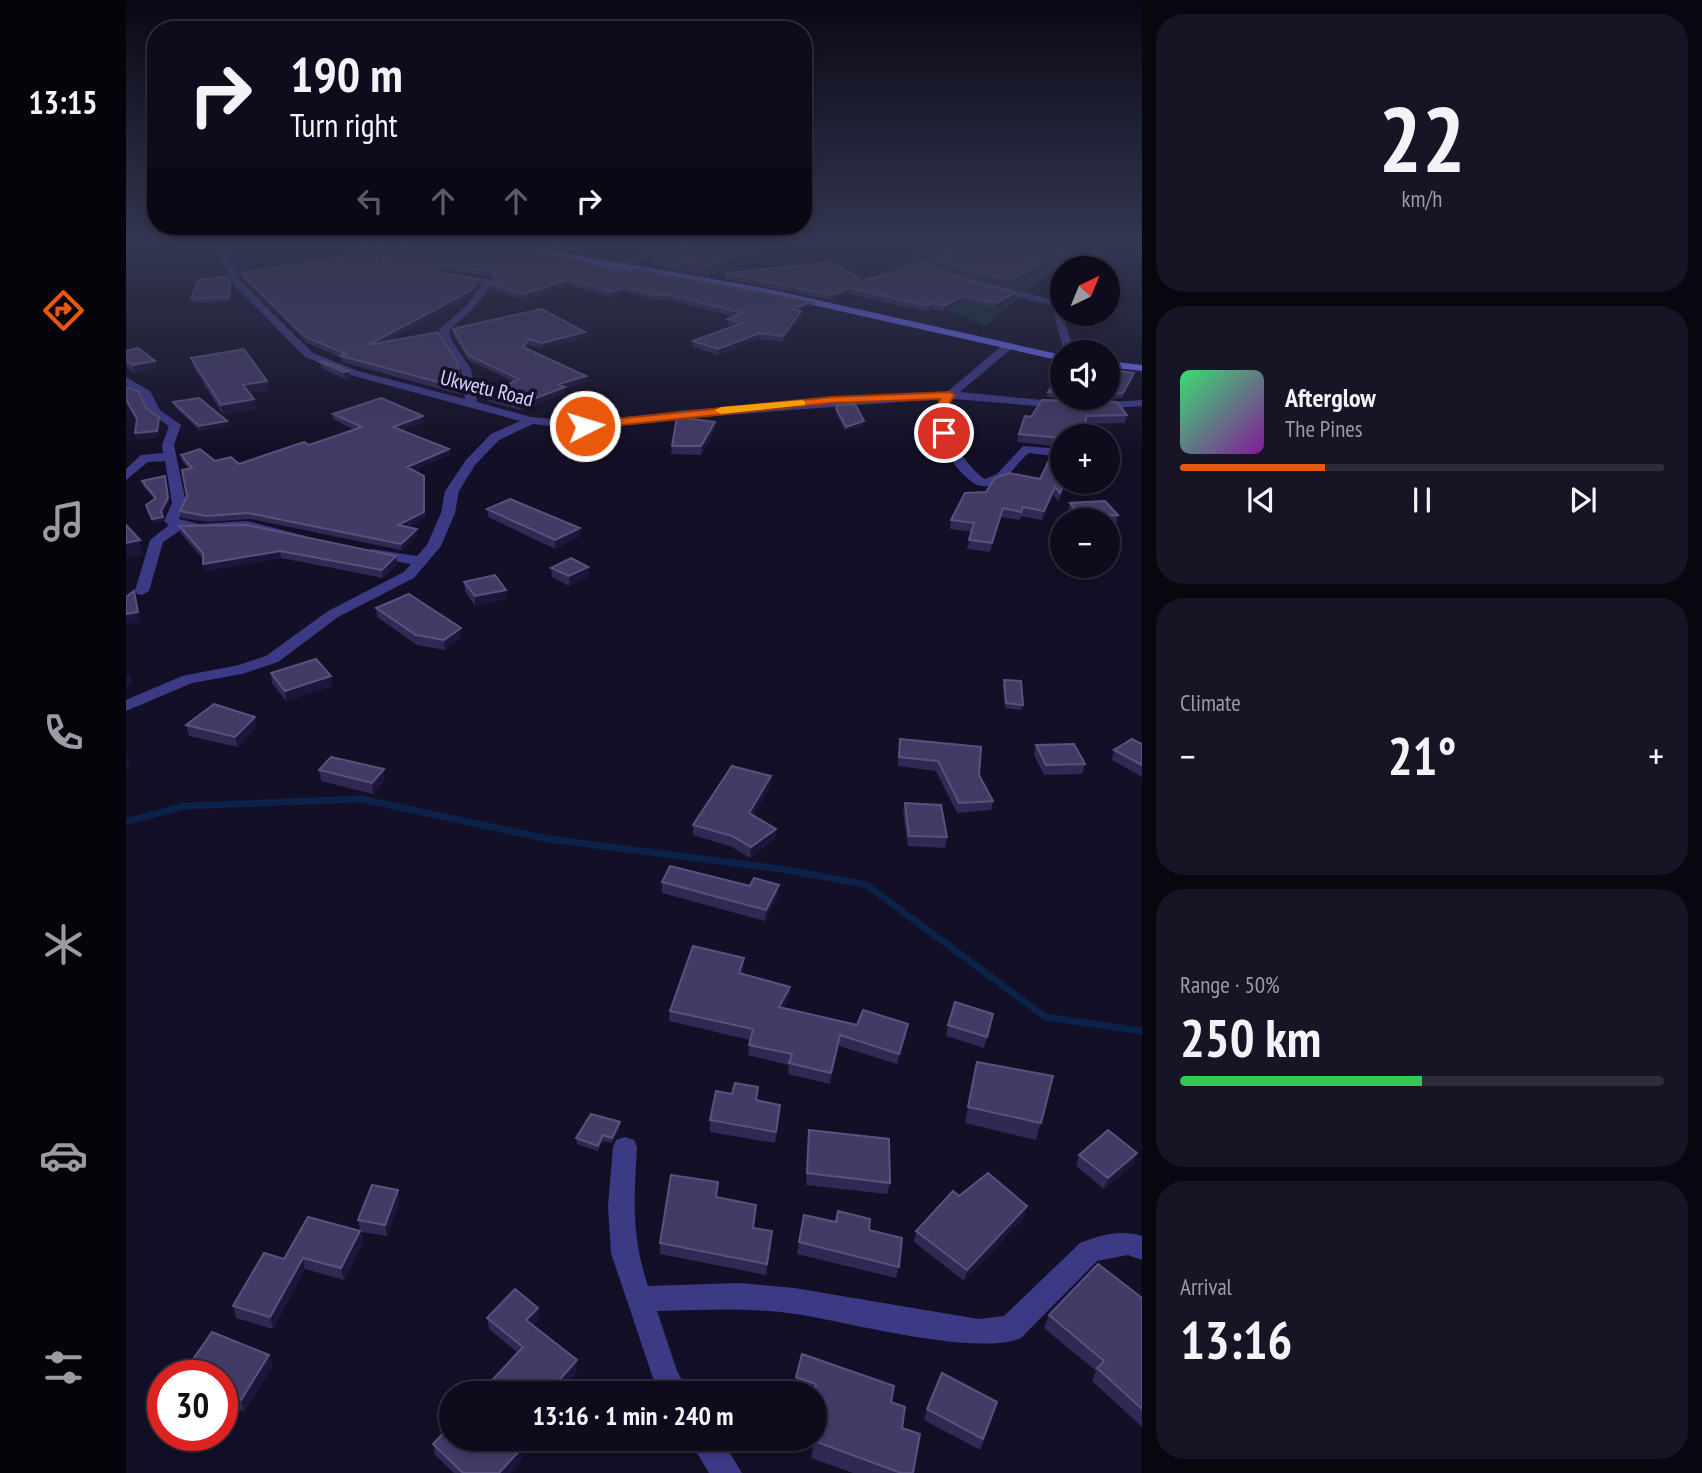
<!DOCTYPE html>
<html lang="en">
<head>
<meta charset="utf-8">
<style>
  body { margin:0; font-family:"PT Sans Narrow",sans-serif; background:#171425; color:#f1f3f6; height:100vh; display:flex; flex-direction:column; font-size:26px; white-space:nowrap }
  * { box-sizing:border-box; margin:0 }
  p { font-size:23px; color:#9b9ba3 }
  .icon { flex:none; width:38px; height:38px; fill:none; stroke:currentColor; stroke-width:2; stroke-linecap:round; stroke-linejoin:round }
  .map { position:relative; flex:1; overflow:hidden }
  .drawer { display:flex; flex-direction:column; gap:14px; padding:14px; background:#08060f; width:560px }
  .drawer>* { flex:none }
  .top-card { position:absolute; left:21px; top:21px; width:665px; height:214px; border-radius:28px; box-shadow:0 4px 10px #0003,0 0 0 2px #2e2b3b; background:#0e0b1c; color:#f1f3f6; overflow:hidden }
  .needle { width:46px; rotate:43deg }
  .controls { position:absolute; left:924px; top:256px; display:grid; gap:14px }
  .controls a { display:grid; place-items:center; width:70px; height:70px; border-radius:50%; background:#0e0b1c; box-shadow:0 4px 10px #0003,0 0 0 2px #2e2b3b; font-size:35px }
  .speed { position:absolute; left:21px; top:1360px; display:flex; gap:14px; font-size:35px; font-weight:700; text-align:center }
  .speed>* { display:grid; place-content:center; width:91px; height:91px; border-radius:50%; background:#0e0b1c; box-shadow:0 4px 10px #0003,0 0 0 2px #2e2b3b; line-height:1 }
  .speed .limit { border:10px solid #d22; background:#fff; color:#111 }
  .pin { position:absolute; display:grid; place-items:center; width:60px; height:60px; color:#fff; margin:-30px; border:4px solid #fff; border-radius:50%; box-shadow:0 2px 7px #0007 }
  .me { position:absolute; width:77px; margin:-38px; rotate:85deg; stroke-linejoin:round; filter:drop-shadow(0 0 5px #0008) }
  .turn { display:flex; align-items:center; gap:24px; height:147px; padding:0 28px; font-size:32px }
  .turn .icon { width:91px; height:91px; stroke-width:2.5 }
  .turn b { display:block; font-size:49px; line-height:60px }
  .lanes { display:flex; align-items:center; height:66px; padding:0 28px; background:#0003; justify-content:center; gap:35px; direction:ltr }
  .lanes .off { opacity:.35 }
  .big { font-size:52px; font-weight:700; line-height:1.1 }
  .drawer .widget { flex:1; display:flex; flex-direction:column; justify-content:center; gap:10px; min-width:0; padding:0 24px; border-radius:28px; background:#171425 }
  .drawer .dial { align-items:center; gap:0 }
  .dial b { font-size:91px; line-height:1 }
  .song { display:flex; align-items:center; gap:21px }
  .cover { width:84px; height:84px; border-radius:10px; background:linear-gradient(135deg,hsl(140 70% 55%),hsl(290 70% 35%)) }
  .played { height:7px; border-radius:4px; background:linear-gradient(90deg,#ea580c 30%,#2e2b3b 30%) }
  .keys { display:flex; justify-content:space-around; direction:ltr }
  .heat { display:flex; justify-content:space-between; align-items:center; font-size:38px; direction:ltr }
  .charge { height:10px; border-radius:5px; background:linear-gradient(90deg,#34c759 50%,#2e2b3b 0) }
  .trip { position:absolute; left:313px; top:1381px; width:388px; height:70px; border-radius:35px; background:#0e0b1c; box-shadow:0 4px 10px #0003,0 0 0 2px #2e2b3b; font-weight:700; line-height:70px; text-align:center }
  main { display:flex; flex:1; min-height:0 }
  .tab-bar { display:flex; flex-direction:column; width:126px; justify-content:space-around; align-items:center; background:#06040b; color:#9b9ba3 }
  .tab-bar .icon { width:49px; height:49px }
  .tab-bar .current { color:#ea580c }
  .tab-bar b { font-size:32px; color:#f1f3f6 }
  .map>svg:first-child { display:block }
  .green { fill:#12302f }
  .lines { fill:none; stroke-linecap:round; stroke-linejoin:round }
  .stream { stroke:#0c2248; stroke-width:7 }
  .street { fill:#3d3a85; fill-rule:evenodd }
  .secondary { fill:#6f6bff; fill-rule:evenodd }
  .wall { fill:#312854 }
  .shaded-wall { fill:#1d163a }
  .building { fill:#433a66; stroke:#5a527e; stroke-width:2 }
  .route { fill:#ea580c; stroke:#983908; stroke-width:2 }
  .slow { fill:#f59e0b }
  .labels { text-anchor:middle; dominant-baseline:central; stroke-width:7; stroke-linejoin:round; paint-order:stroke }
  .far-street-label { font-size:21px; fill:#d9d4ff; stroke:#130f26 }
</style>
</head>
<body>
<main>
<nav class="tab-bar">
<b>13:15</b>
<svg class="icon current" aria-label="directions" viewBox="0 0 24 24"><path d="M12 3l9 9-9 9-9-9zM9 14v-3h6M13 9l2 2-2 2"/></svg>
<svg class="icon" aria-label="music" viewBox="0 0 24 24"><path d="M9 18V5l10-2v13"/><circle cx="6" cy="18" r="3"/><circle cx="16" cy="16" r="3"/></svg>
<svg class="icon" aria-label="phone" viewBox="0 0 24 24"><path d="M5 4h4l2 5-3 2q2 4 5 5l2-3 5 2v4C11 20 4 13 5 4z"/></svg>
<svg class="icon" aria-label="climate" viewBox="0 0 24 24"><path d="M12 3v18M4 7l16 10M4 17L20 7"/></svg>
<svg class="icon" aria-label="car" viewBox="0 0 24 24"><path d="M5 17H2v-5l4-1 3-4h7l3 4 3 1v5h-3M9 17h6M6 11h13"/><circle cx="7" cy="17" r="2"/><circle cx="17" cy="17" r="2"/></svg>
<svg class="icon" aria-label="filters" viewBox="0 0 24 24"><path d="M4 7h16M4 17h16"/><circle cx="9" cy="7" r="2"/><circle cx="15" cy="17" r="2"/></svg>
</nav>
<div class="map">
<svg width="1016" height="1473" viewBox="0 0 1016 1473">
  <rect width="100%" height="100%" fill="#130f26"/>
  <!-- green -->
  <path class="green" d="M796 245H959L859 326 756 283Z"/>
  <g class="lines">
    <!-- stream -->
    <path class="stream" d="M0 822 58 806 235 799 422 839 656 869 741 885 919 1017 1016 1031"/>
    <!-- street -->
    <path class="street" d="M0 245H19L0 250Z
      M86 245H94L116 283 187 353 232 371 339 399 335 369 316 341 313 329 340 306 357 284 321 277 326 274 367 280V284L346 310 323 330 326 341 345 369 351 402 405 417 459 422 561 410 821 392 877 345H885V349L834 392 937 402 943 405 937 408 827 399C805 418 841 468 859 479L871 474 897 446 936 449V457L903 453C885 467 879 492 851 485 826 471 801 427 813 399L561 418 459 430 407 424 373 440 349 465 333 491 329 513 315 546 288 578 212 617 152 662 116 674 66 683 0 711V700L56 676 113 665 140 656 202 611 278 572 285 564 246 557 239 553 246 549 291 556 301 545 315 513 319 491 340 460 365 434 394 421 224 375 179 357 109 286Z
      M266 245H284L272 249 259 263H253V259Z
      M544 245H555L495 267 487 265Z
      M855 245H867L948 268 936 269Z
      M973 245H981L959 268H950Z
      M811 269 927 300 931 287 936 284V313L948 352H938L926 306 808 274V270Z
      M0 377 24 391 34 410 55 425 48 445 60 503 53 519 73 524 121 521 179 536V542L174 543 121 529 73 532 56 529 37 542 23 591 16 595 11 594 9 591 24 540 43 525 38 521 46 503 39 461 22 462 0 480V469L15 455 37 453 36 445 43 426 25 414 15 395 0 385Z
      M1016 400V406L972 409 966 406 972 403Z
      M499 1137 508 1140 511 1147C508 1200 505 1235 522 1286L615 1283 668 1288 853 1319 878 1316 954 1243C973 1235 996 1229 1016 1236V1260L1002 1255 971 1261 895 1338C849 1357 724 1322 669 1314 623 1307 577 1310 531 1311L551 1371 563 1393H532L485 1253 482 1206 487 1147 490 1140Z
      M562 1438H595L616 1473H583Z"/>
    <!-- secondary -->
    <path class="secondary" d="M381 245H393L638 288 936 355V361L638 294 409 255Z
      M982 361 1016 365V371L982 367Z"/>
  </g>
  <!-- wall -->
  <path class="wall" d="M163 245H263L251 257V260H260L327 248 349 253 500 273 685 307 675 311V317L657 342 634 339 592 355 567 347V341L607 326 602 325V319L608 317 541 299 529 300 499 292 484 297 443 285 398 300 366 290V284L368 280 367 277 319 271 317 273 353 286 344 297 260 341 332 364 336 395 216 362V358L181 343 116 278 115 273 235 254V248L163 247Z
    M405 245H440L457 249V252L454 253Z
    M778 245H863L922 268 883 286 812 266 807 268 808 271 890 293 889 299 869 309 837 301 817 312 806 309 801 312 723 294 705 300 599 279V273L737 281 816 256Z
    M875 245H936V248L931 249 944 258 935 262Z
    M634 256 583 276 528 266V257Z
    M105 284 103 301 66 303 65 299Z
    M327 329 459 338 416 348 403 345 400 349 460 382 439 388V393L395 410 361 401V396L388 382 342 360 327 335Z
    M0 351 29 361 30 368 8 373 0 366Z
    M65 358 143 390 123 393 128 399 130 409 97 415 67 366Z
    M194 362 223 371 224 378 219 379 195 368Z
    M982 369 1008 373 1006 379 996 398 956 400 921 397 922 392 936 381V397H982Z
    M0 387 34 423 32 437 10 439 11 421 0 403Z
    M47 402 101 421 102 425 74 431 48 406Z
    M710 408 737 425 719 431 710 412Z
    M207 414 297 416V422L275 430 324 455 287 470 299 482V518L281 527 291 535 275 550 124 519 81 522 56 518 54 511 61 496 63 469 56 461 55 455 89 461 113 464 183 445 229 430 207 419Z
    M1001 415 999 423 959 424 936 436V447L891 442 893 434 905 417Z
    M589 430 575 455 545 454 546 446Z
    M914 479 942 481 933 501 927 495 916 520 895 516 894 520 875 517 864 552 841 549 846 532 824 529 825 520 860 492Z
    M16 481 43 503 36 515 38 521 27 523 20 505 29 500 17 486Z
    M944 503 992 515 990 524H982V520H949L942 512Z
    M361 509 454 536 429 549 362 517Z
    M53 526 270 556 271 564 257 578 155 558 79 571 77 559 55 534Z
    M462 567 463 576 443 586 426 577 425 568Z
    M338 582 380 590V599L349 606 339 591Z
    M250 608 335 638 319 650 291 645 251 617Z
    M145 673 205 676 206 686 160 701 146 683Z
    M878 680 897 705 895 710 879 708 877 685Z
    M60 725 131 727 112 747 63 736Z
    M774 739 853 775 867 801 865 810 831 813 810 771 772 766Z
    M1016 744V777L986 760 988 750Z
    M910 745 959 764 956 774 918 775 908 755Z
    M193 770 259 780 247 794 195 781Z
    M645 776 644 787 627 816 650 829 649 839 624 858 606 847 567 835V825Z
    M779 803 821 837 819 848 782 846 777 813Z
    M536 882 652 896 639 921 536 893Z
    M618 958V968L616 974 664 987 663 998 657 1008 781 1035 771 1064 713 1046 704 1084 662 1074 663 1065 622 1055 624 1040 543 1021 544 1011Z
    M867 1014 858 1048 820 1036 822 1025Z
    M851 1062 927 1076 910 1140 839 1123Z
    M606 1094 631 1101 653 1116 649 1143 584 1132V1120Z
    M494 1128 486 1143 477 1141 472 1151 451 1144 450 1138Z
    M683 1130 764 1183 761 1194 680 1185Z
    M1011 1153 1007 1164 978 1189 950 1166 953 1155Z
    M833 1196 898 1218 838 1281 788 1242 790 1231Z
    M591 1197 628 1228 646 1231 640 1275 534 1254V1243Z
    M274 1201 261 1236 235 1232 237 1242 218 1280 179 1269 147 1329 110 1318 107 1306 158 1259 234 1231 232 1220Z
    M743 1230 773 1267 770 1278 671 1254 673 1242Z
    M1016 1298V1427L966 1381 970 1371 918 1328 923 1315Z
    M361 1318 413 1319 406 1326 451 1371 433 1393H354L392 1353 363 1329Z
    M147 1366 118 1412 96 1402V1376Z
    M670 1377 765 1402 776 1428 787 1473H727L685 1458 692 1423 690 1422V1393H668Z
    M801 1409 868 1413 854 1450 798 1420Z
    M326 1438H407L395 1452 396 1460 384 1473H328L309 1455 307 1444Z"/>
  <!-- shaded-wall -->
  <path class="shaded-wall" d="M258 245H263L251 257V265L250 252Z
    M928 245H936V248L920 252 921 247Z
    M634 246V256L583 276 584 266Z
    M945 252 944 258 935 262 936 256Z
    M812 261V266L806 268 807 263Z
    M923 262 922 268 883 286 884 280Z
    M318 265 319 271 313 277 312 272Z
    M443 279V285L398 300V294Z
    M353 280V286L344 297 243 351 242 345Z
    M499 287V292L484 297V292Z
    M724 288 723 294 705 300V295Z
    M890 293 889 299 869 309 870 303Z
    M838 296 837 301 817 312 818 306Z
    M686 302 685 307 664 315 665 309Z
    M807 303 806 309 801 312 802 306Z
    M675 311V317L657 342V336Z
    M459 332V338L416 348V343Z
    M634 333V339L592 355V349Z
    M403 339V345L397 353V347Z
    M29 361 30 368 8 373 7 365Z
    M223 371 224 378 219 379 218 372Z
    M1008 373 1006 379 996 398 997 393Z
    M460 376V382L439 388V393L395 410 394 404 433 384Z
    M141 381 143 390 118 394 117 385Z
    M128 399 130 409 97 415 95 405Z
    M297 416V422L267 433V427Z
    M33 417 34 423 32 437 10 439 9 433Z
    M101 421 102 425 74 431 73 426Z
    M738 421 737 425 719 431 720 427Z
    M589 422V430L575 455V446Z
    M323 449 324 455 281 473V467Z
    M39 476 43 503 36 516 35 511Z
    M298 476 299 518 272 531V525Z
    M939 481H942L933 501 934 493Z
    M929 487 927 495 916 520 918 511Z
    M877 508 875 517 864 552 866 543Z
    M37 517 38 521 27 523 26 519Z
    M454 528V536L429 549V540Z
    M291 529V535L275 550V544Z
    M14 540 17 554 0 558V543Z
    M154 551 155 558 79 571 77 564Z
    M270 556 271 564 257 578 256 570Z
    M462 567 463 576 443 586V576Z
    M380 590V599L349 606V596Z
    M8 591 14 622 0 624V614Z
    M335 628V638L319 650 318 640Z
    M4 673 6 683 0 688V676Z
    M205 676 206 686 160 701 159 691Z
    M129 717 131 727 112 747 109 737Z
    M0 753 4 768 0 770Z
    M258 769 259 780 247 794 246 783Z
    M645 776 644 787 623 824V813Z
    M650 829 649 839 624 858 625 847Z
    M653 885 652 896 639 921 640 910Z
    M618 958V968L613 984V973Z
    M664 987 663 998 652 1018 653 1007Z
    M782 1024 781 1035 771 1064 773 1054Z
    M714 1035 713 1046 704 1084 705 1073Z
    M494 1122V1128L486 1143V1138Z
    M477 1135V1141L472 1151V1146Z
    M1011 1153 1007 1164 978 1189 982 1178Z
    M272 1190 274 1201 261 1236 259 1225Z
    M901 1206 898 1218 838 1281 841 1270Z
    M234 1231 237 1242 218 1280 215 1268Z
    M177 1258 179 1269 147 1329 144 1317Z
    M412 1308 413 1319 401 1332 400 1320Z
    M143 1355 147 1366 118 1412 115 1400Z
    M451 1360V1371L433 1393H422Z
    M397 1438H407L395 1452 396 1460 384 1473H373L391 1445Z"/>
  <!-- building -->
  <path class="building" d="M234 245H258L250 252 251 260H260L273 246 277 245H326V248L339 246 349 253 379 245H387L500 273 509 269 686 302 665 309 675 311 657 336 634 333 592 349 567 341 616 323 602 319 617 313 541 294 529 295 499 287 484 292 443 279 398 294 366 284 369 279 367 272 318 265 312 272 353 280 344 291 242 345 312 332 332 364 335 388 215 356 220 354 180 337 115 273 235 254Z
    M424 245H440L457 249 454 250Z
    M556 245H625L634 246 584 266 528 257Z
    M796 245H863L923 262 884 280 812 261 807 263 808 271 890 293 870 303 838 296 818 306 807 303 802 306 724 288 705 295 599 273 707 262 737 281 825 254Z
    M895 245H928L921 247 945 252 936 256Z
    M100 277 104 281 103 297 65 299 72 280Z
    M415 309 459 332 416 343 403 339 397 347 460 376 433 384 439 387 394 404 361 396 393 379 342 355 327 329Z
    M12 348 29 361 7 365 0 360V351Z
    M118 349 141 381 117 385 128 399 95 405 65 358Z
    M197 361 223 371 218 372 194 362Z
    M982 369 1008 373 997 393 982 394Z
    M930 380 936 381V393L922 392Z
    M0 387 13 392 21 409 33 417 31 431 9 433 11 419 0 399Z
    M73 398 101 421 73 426 47 402Z
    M255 398 297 416 267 427 323 449 281 467 298 476V512L272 525 291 529 275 544 122 513 80 516 54 511 61 496 56 470 66 468 55 455 74 449 89 461 105 457 113 464 178 442 183 445 236 427 207 414Z
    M916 400 991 402 1001 415 960 416 958 436H936V438L893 434 899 416 905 417Z
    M729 404 738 421 720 427 710 408 712 405Z
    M551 417 589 422 575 446H546Z
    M928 450H936V481H939L934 493 929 487 918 511 897 507 895 512 877 508 866 543 843 540 848 523 825 520 839 493 860 492 869 478 883 473 914 479Z
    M39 476 42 498 35 511 37 517 26 519 20 505 30 498 16 481Z
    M384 499 454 528 429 540 361 509Z
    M979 501 992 515 956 517 944 503Z
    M0 525 14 540 0 543Z
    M121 525 270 556 256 570 154 551 77 564V553L53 526Z
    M445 558 462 567 443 576 425 568Z
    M369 575 380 590 349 596 338 582Z
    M8 591 12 612 0 614V597Z
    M283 594 335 628 318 640 290 635 250 608Z
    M190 659 205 676 159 691 145 673Z
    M878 680 895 681 897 705 880 703Z
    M88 704 129 717 109 737 60 725Z
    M774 739 855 747 853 775 867 801 833 803 812 761 773 757Z
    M1006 739 1016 744V765L988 750Z
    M948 744 959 764 920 765 910 745Z
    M205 757 258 769 246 783 193 770Z
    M606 766 645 776 623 813 650 829 625 847 606 836 567 825Z
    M779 803 815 805 821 837 783 836Z
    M544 866 624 886 628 878 653 885 640 910 536 882Z
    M567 946 618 958 613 973 664 987 653 1007 731 1025 737 1010 782 1024 773 1054 714 1035 705 1073 663 1063 666 1054 623 1045 627 1029 544 1011Z
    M829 1002 867 1014 861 1037 822 1025Z
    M851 1062 927 1076 915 1123 842 1107Z
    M609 1083 632 1087 630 1100 654 1105 650 1132 584 1120 590 1091 606 1094Z
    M465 1114 494 1122 486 1138 477 1135 472 1146 450 1138Z
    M683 1130 763 1139 764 1183 681 1173Z
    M982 1130 1011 1153 982 1178 953 1155Z
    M862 1173 901 1206 841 1270 790 1231 827 1191 833 1196Z
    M545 1175 592 1182 590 1197 630 1205 627 1228 646 1231 641 1264 534 1243Z
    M246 1185 272 1190 259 1225 232 1220Z
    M712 1211 744 1219 743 1230 776 1238 773 1267 673 1242 678 1215 710 1222Z
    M182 1217 234 1231 215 1268 177 1258 144 1317 107 1306 138 1253 158 1259Z
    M972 1264 1016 1298V1409L971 1368 978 1361 923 1315Z
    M389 1289 412 1308 400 1320 451 1360 422 1393H354L397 1347 361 1318Z
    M86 1332 143 1355 115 1400 96 1392V1376L56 1375Z
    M676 1354 768 1386 765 1402 779 1407 776 1428 794 1434 787 1473H775L688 1441 690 1438 697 1407 690 1405V1393H688L690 1384 670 1377Z
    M816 1373 871 1402 857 1439 801 1409Z
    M326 1424V1438H397L391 1445 395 1449 373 1473H337L307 1444Z"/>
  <!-- sky -->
  <linearGradient id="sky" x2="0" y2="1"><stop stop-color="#0a0815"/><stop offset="0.54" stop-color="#333752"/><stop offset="1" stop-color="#333752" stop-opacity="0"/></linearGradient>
  <rect width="1016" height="451" fill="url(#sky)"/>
  <!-- route -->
  <path class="route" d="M824 392 829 395C818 408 821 417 823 433L818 436 812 433 809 412 814 399 705 403 459 429 454 426 459 422 705 397Z"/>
  <!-- slow -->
  <path class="slow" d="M676 400 679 401V405L595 414 589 410 595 407Z"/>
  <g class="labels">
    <!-- far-street labels -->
    <g class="far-street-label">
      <text transform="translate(361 388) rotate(14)">Ukwetu Road</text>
    </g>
  </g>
</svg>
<div class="controls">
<a><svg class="needle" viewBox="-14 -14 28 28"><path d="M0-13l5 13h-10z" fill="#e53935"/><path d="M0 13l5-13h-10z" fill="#9b9ba3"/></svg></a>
<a><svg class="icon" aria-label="sound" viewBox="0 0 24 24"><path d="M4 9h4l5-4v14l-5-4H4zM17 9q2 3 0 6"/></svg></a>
<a>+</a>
<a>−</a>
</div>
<div class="speed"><div class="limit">30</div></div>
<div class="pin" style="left:818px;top:433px;background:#d93025"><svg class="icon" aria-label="arrive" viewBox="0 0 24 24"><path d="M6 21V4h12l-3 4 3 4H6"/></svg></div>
<svg class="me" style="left:459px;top:426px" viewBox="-20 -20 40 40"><circle r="17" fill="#ea580c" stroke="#fff" stroke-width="3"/><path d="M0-11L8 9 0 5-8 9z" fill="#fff"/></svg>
<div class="trip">13:16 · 1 min · 240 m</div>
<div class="top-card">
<div class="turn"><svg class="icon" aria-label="right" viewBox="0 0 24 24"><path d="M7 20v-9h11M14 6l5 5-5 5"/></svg><div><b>190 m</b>Turn right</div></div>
<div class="lanes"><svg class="icon off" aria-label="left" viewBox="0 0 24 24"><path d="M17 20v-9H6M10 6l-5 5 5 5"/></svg><svg class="icon off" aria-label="ahead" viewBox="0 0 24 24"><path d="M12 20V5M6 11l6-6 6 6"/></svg><svg class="icon off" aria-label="ahead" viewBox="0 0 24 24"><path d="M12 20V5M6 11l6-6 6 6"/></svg><svg class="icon" aria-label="right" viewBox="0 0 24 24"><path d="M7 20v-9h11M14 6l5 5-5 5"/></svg></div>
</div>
</div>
<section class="drawer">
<div class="widget dial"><b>22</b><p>km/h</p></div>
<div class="widget">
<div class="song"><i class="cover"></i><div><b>Afterglow</b><p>The Pines</p></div></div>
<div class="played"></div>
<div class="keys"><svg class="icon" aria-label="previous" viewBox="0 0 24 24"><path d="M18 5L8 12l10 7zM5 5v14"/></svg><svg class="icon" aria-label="pause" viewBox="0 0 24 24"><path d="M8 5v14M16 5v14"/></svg><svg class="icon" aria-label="next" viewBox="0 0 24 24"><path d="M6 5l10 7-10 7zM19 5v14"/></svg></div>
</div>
<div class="widget"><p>Climate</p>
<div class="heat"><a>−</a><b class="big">21°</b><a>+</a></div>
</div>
<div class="widget"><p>Range · 50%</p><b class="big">250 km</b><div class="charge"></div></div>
<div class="widget"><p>Arrival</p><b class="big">13:16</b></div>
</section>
</main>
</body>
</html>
